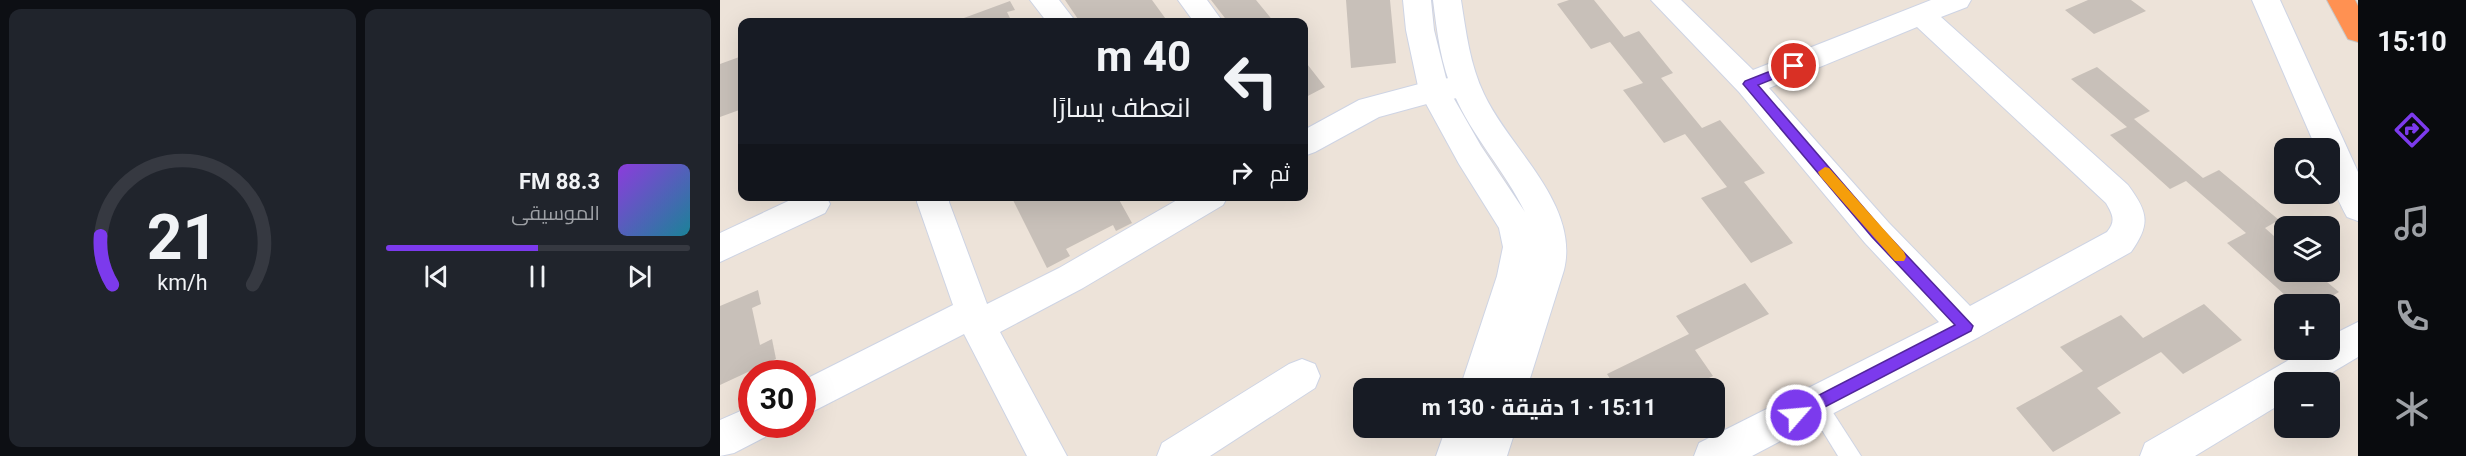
<!DOCTYPE html>
<html lang="ar">
<head>
<meta charset="utf-8">
<style>
  body { margin:0; font-family:Roboto,Cairo,sans-serif; background:#20242c; color:#f1f3f6; direction:rtl; height:100vh; display:flex; flex-direction:column; font-size:22px; white-space:nowrap }
  * { box-sizing:border-box; margin:0 }
  p { font-size:20px; color:#9ea1a6 }
  .icon { flex:none; width:33px; height:33px; fill:none; stroke:currentColor; stroke-width:2; stroke-linecap:round; stroke-linejoin:round }
  .map { position:relative; flex:1; overflow:hidden; direction:ltr }
  .panel { display:flex; flex-direction:column; gap:9px; padding:9px; background:#0d0f14; width:720px }
  .panel>* { flex:none }
  .guide { position:absolute; left:18px; top:18px; width:570px; height:183px; border-radius:12px; box-shadow:0 6px 24px #0002; direction:rtl; background:#171b24; color:#f1f3f6; overflow:hidden }
  .controls { position:absolute; left:1554px; top:138px; display:grid; gap:12px }
  .controls a { display:grid; place-items:center; width:66px; height:66px; border-radius:12px; background:#171b24; box-shadow:0 6px 24px #0002; font-size:30px }
  .speed { position:absolute; left:18px; top:360px; display:flex; gap:12px; font-size:30px; font-weight:700; text-align:center }
  .speed>* { display:grid; place-content:center; width:78px; height:78px; border-radius:50%; background:#171b24; box-shadow:0 6px 24px #0002; line-height:1 }
  .speed .limit { border:9px solid #d22; background:#fff; color:#111 }
  .pin { position:absolute; display:grid; place-items:center; width:51px; height:51px; color:#fff; margin:-26px; border:3px solid #fff; border-radius:50%; box-shadow:0 2px 6px #0007 }
  .me { position:absolute; width:66px; margin:-33px; rotate:63deg; stroke-linejoin:round; filter:drop-shadow(0 0 4px #0008) }
  .turn { display:flex; align-items:center; gap:21px; height:126px; padding:0 18px; font-size:27px }
  .turn .icon { width:78px; height:78px; stroke-width:2.5 }
  .turn b { display:block; font-size:42px; line-height:51px }
  .then { display:flex; align-items:center; height:57px; padding:0 18px; background:#0003; gap:12px; font-size:22px }
  .panel .card { flex:1; display:flex; flex-direction:column; justify-content:center; gap:9px; min-width:0; padding:0 21px; border-radius:12px; background:#20242c }
  .panel .dial { align-items:center; gap:0 }
  .dial svg { height:156px; overflow:visible; fill:none; stroke:#363941; stroke-width:7; stroke-linecap:round; text-anchor:middle }
  .dial text { fill:#f1f3f6; stroke:none }
  .song { display:flex; align-items:center; gap:18px }
  .cover { width:72px; height:72px; border-radius:9px; background:linear-gradient(135deg,hsl(270 70% 55%),hsl(190 70% 35%)) }
  .played { height:6px; border-radius:3px; background:linear-gradient(90deg,#7c3aed 50%,#363941 50%) }
  .keys { display:flex; justify-content:space-around; direction:ltr }
  .panel .tiles { flex:1; display:grid; gap:9px; grid-template-columns:repeat(2,1fr) }
  .trip { position:absolute; left:633px; top:378px; width:372px; height:60px; border-radius:12px; background:#171b24; box-shadow:0 6px 24px #0002; font-weight:700; line-height:60px; text-align:center; direction:rtl }
  main { display:flex; flex:1; min-height:0 }
  .dock { display:flex; flex-direction:column; width:108px; justify-content:space-around; align-items:center; background:#090b0e; color:#9ea1a6 }
  .dock .icon { width:42px; height:42px }
  .dock .selected { color:#7c3aed }
  .dock b { font-size:27px; color:#f1f3f6 }
  .map>svg:first-child { display:block }
  .building { fill:#c8c0b9 }
  .lines { fill:none; stroke-linecap:round; stroke-linejoin:round }
  .lane-casing { stroke:#ced4e4; stroke-width:2 }
  .street-casing { stroke:#ced4e4; stroke-width:2 }
  .secondary-casing { stroke:#ced4e4; stroke-width:2 }
  .highway-casing { stroke:#c7c7c7; stroke-width:2 }
  .lane { fill:#fff; fill-rule:evenodd }
  .street { fill:#fff; fill-rule:evenodd }
  .secondary { fill:#fff; fill-rule:evenodd }
  .highway { fill:#ff9152; fill-rule:evenodd }
  .route { fill:#7c3aed; stroke:#51269a; stroke-width:1.5 }
  .slow { fill:#f59e0b }
</style>
</head>
<body>
<main>
<nav class="dock">
<b>15:10</b>
<svg class="icon selected" aria-label="directions" viewBox="0 0 24 24"><path d="M12 3l9 9-9 9-9-9zM9 14v-3h6M13 9l2 2-2 2"/></svg>
<svg class="icon" aria-label="music" viewBox="0 0 24 24"><path d="M9 18V5l10-2v13"/><circle cx="6" cy="18" r="3"/><circle cx="16" cy="16" r="3"/></svg>
<svg class="icon" aria-label="phone" viewBox="0 0 24 24"><path d="M5 4h4l2 5-3 2q2 4 5 5l2-3 5 2v4C11 20 4 13 5 4z"/></svg>
<svg class="icon" aria-label="climate" viewBox="0 0 24 24"><path d="M12 3v18M4 7l16 10M4 17L20 7"/></svg>
</nav>
<div class="map">
<svg width="1638" height="456" viewBox="0 0 1638 456">
  <rect width="100%" height="100%" fill="#ede3d9"/>
  <!-- building -->
  <path class="building" d="M345 0H432L448 22H360Z
    M491 0H536L554 22H508Z
    M626 0H670L676 63 631 68Z
    M849 0H874L904 37 919 31 953 73 941 78 982 128 1000 120 1045 173 1024 182 1073 243 1031 263 981 198 1007 187 965 134 944 143 903 90 923 83 890 42 871 49 837 4Z
    M1368 0H1411L1426 11 1374 34 1345 10Z
    M290 1 295 10 287 12 292 22H233Z
    M22 56V109L0 117V64Z
    M584 60 605 87 584 98Z
    M1377 67 1430 111 1414 119 1483 178 1499 170 1559 220 1545 228 1564 245V272H1595L1619 292 1598 304H1575L1507 243 1526 233 1466 181 1450 189 1390 135 1407 127 1351 79Z
    M291 196H397L412 223 396 231 393 225 346 249 350 256 327 268Z
    M1025 283 1049 314 975 350 993 376 969 388H896L887 374 969 334 956 316Z
    M38 290 41 304 32 308 40 345 52 339 56 359 0 385V306Z
    M1484 304 1522 340 1463 374 1441 352 1377 388 1401 413 1333 452 1296 408 1363 371 1340 347 1401 315 1423 338Z"/>
  <g class="lines">
    <defs>
      <path id="lane" d="M1096 394 1103 397 1141 456H1118L1086 404 1089 397Z"/>
      <path id="street" d="M310 0H339L356 22H327Z
        M458 0H487L503 22H474Z
        M931 0H961L1033 70 1211 0H1251L1247 7 1221 17 1408 185C1428 212 1431 224 1411 252L1259 337 1032 456H974L979 443 1219 322 1145 243 1019 92ZM1197 27 1386 203C1393 215 1396 221 1387 232L1250 306 1169 223 1049 88Z
        M1532 0H1560L1638 172V221L1627 217C1612 189 1610 180 1610 148H1596Z
        M745 76 755 79 760 87 755 95 714 102 659 117 595 152 584 156V130L639 100 714 80Z
        M79 196H106L110 204 105 213 0 262V233Z
        M198 196H230L229 202 267 304 339 268 464 196H508L503 205 363 288 280 332 347 456H307L244 334 82 417V381L233 305 197 202Z
        M1638 322V357L1596 382H1564V402L1475 456H1420L1425 443 1586 350H1610V336Z
        M582 359 595 364 600 376 595 388 490 456H437L442 443 569 364Z
        M32 406V424H51L45 437 14 453 0 456V420Z"/>
      <path id="secondary" d="M683 0H711L714 30 729 90 761 146 805 212C785 171 752 136 734 94 721 65 717 32 713 0H741C746 32 750 65 764 94 789 148 860 204 844 270L807 388H740L777 276 783 247 779 228 739 164 699 91 686 30Z
        M726 428H796L787 456H716Z"/>
      <path id="highway" d="M1607 0H1635L1638 6V42L1628 39Z"/>
    </defs>
    <!-- lane casing -->
    <use href="#lane" class="lane-casing"/>
    <!-- street casing -->
    <use href="#street" class="street-casing"/>
    <!-- secondary casing -->
    <use href="#secondary" class="secondary-casing"/>
    <!-- highway casing -->
    <use href="#highway" class="highway-casing"/>
    <!-- lane -->
    <use href="#lane" class="lane"/>
    <!-- street -->
    <use href="#street" class="street"/>
    <!-- secondary -->
    <use href="#secondary" class="secondary"/>
    <!-- highway -->
    <use href="#highway" class="highway"/>
  </g>
  <!-- route -->
  <path class="route" d="M1074 62 1080 66 1078 69 1038 85 1162 229 1253 326 1251 331 1076 422 1070 420 1068 415 1070 410 1235 325 1152 237 1023 84 1025 81Z"/>
  <!-- slow -->
  <path class="slow" d="M1105 167 1109 168 1184 252 1186 257 1184 261H1175L1100 176 1098 172Z"/>
</svg>
<div class="controls">
<a><svg class="icon" aria-label="search" viewBox="0 0 24 24"><circle cx="10" cy="10" r="6"/><path d="M15 15l6 6"/></svg></a>
<a><svg class="icon" aria-label="layers" viewBox="0 0 24 24"><path d="M12 4l9 5-9 5-9-5zM3 14l9 5 9-5"/></svg></a>
<a>+</a>
<a>−</a>
</div>
<div class="speed"><div class="limit">30</div></div>
<div class="pin" style="left:1074px;top:66px;background:#d93025"><svg class="icon" aria-label="arrive" viewBox="0 0 24 24"><path d="M6 21V4h12l-3 4 3 4H6"/></svg></div>
<svg class="me" style="left:1076px;top:415px" viewBox="-20 -20 40 40"><circle r="17" fill="#7c3aed" stroke="#fff" stroke-width="3"/><path d="M0-11L8 9 0 5-8 9z" fill="#fff"/></svg>
<div class="trip">15:11 · 1 دقيقة · 130 m</div>
<div class="guide">
<div class="turn"><svg class="icon" aria-label="left" viewBox="0 0 24 24"><path d="M17 20v-9H6M10 6l-5 5 5 5"/></svg><div><b>40 m</b>انعطف يسارًا</div></div>
<div class="then">ثم<svg class="icon" aria-label="right" viewBox="0 0 24 24"><path d="M7 20v-9h11M14 6l5 5-5 5"/></svg></div>
</div>
</div>
<section class="panel">
<div class="tiles">
<div class="card">
<div class="song"><i class="cover"></i><div><b>88.3 FM</b><p>الموسيقى</p></div></div>
<div class="played"></div>
<div class="keys"><svg class="icon" aria-label="previous" viewBox="0 0 24 24"><path d="M18 5L8 12l10 7zM5 5v14"/></svg><svg class="icon" aria-label="pause" viewBox="0 0 24 24"><path d="M8 5v14M16 5v14"/></svg><svg class="icon" aria-label="next" viewBox="0 0 24 24"><path d="M6 5l10 7-10 7zM19 5v14"/></svg></div>
</div>
<div class="card dial"><svg viewBox="0 0 100 80">
<path d="M14 69A42 42 0 1 1 86 69"/>
<path d="M14 69A42 42 0 0 1 8 44" stroke="#7c3aed"/>
<text x="50" y="56" font-size="32" font-weight="700">21</text>
<text x="50" y="72" font-size="11">km/h</text>
</svg></div>
</div>
</section>
</main>
</body>
</html>
